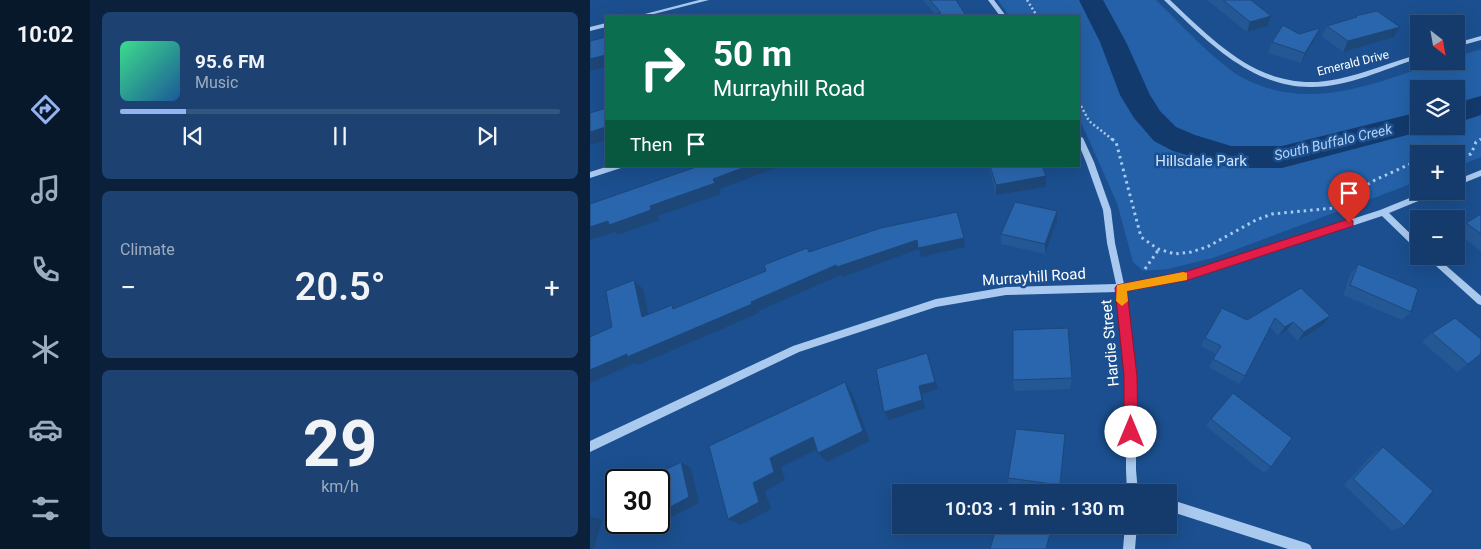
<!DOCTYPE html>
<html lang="en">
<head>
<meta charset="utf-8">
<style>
  body { margin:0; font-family:Roboto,sans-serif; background:#1d4271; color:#f1f3f6; height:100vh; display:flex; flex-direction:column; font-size:19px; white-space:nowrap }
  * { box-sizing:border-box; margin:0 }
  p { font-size:16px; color:#9dadc1 }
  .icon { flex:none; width:28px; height:28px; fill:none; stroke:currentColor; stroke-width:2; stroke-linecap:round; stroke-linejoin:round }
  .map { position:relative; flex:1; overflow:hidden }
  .drawer { display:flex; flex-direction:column; gap:12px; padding:12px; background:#0b203b; width:500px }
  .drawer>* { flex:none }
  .banner { position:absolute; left:15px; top:15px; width:475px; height:152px; border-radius:0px; box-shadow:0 5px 20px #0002,0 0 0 1px #33557e; background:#0b6e4f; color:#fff; overflow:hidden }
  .needle { width:32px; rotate:149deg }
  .buttons { position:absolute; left:820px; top:15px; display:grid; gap:10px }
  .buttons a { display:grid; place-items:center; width:55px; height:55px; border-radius:0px; background:#143b6b; box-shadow:0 5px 20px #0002,0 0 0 1px #33557e; font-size:25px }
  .speed { position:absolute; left:15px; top:469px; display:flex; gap:10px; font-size:25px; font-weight:700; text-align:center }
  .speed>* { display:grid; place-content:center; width:65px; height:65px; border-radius:50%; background:#143b6b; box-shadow:0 5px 20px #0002,0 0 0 1px #33557e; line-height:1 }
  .speed .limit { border:2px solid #111; border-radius:8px; background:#fff; color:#111 }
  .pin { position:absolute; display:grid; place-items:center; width:42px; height:42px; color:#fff; margin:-51px -21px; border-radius:50% 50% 50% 0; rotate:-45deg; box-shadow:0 0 5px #0007 }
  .pin .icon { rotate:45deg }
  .me { position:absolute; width:55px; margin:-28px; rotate:0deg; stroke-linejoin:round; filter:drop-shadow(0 0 4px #0008) }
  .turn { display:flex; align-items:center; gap:18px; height:105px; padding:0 25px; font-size:22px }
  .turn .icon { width:65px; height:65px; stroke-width:2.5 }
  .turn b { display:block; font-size:35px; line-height:42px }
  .then { display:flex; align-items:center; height:48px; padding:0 25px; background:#0003; gap:10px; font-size:19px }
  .big { font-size:38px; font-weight:600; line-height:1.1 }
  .drawer .widget { flex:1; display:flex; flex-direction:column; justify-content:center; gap:8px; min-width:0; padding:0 18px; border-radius:8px; background:#1d4271 }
  .drawer .dial { align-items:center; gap:0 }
  .dial b { font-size:65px; line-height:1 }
  .song { display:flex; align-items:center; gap:15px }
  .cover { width:60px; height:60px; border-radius:8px; background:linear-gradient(135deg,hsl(150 70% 55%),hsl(210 70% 35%)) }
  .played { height:5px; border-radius:2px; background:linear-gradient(90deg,#95b2f1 15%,#33557e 15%) }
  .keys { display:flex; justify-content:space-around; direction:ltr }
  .heat { display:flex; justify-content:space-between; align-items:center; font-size:28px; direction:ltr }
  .trip { position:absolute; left:302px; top:484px; width:285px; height:50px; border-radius:0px; background:#143b6b; box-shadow:0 5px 20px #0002,0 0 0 1px #33557e; font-weight:600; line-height:50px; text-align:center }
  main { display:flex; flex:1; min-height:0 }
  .dock { display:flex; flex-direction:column; width:90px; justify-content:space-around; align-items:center; background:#08182b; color:#9dadc1 }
  .dock .icon { width:35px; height:35px }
  .dock .current { color:#95b2f1 }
  .dock b { font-size:22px; color:#f1f3f6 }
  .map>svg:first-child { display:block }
  .green { fill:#2461a8; fill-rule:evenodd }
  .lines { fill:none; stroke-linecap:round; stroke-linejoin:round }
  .river { fill:#123a6d; fill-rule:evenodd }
  .path-far1 { stroke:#a9c9ee; stroke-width:2.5; stroke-dasharray:2 2.5; stroke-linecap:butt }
  .path { stroke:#a9c9ee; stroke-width:3; stroke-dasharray:2.5 4; stroke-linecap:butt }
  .minor { fill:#a9c9ee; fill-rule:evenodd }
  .wall { fill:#245895 }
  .shaded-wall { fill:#1d4779 }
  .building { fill:#2a66ad; stroke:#1d4779 }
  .route { fill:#e11d48; stroke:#92132f }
  .slow { fill:#f59e0b }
  .labels { text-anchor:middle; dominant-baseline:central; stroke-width:5; stroke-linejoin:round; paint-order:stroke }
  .far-street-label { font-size:12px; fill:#fff; stroke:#1b4f8f }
  .far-water-label { font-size:14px; font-style:italic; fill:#b5d3f5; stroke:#1b4f8f }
  .park-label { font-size:15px; fill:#cfe3fa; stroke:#1b4f8f }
  .street-label { font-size:15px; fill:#fff; stroke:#1b4f8f }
</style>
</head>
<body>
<main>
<nav class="dock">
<b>10:02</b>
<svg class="icon current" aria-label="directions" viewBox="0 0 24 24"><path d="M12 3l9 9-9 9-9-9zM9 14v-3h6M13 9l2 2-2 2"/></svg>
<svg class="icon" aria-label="music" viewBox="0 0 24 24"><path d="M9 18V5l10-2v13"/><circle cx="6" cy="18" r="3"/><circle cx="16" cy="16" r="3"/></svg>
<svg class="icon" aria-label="phone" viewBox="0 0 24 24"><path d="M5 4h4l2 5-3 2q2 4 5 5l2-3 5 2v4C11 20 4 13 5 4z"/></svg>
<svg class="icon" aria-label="climate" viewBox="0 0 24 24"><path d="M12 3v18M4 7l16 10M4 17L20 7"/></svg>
<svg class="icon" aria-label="car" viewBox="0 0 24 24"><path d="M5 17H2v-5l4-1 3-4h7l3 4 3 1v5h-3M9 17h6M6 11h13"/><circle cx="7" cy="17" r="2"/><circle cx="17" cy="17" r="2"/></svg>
<svg class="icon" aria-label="filters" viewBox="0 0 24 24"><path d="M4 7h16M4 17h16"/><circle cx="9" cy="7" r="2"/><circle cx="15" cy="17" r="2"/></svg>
</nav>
<section class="drawer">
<div class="widget">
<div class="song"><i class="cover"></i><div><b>95.6 FM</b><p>Music</p></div></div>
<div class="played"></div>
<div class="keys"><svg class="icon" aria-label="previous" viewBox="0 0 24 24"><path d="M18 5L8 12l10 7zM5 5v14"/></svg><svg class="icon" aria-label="pause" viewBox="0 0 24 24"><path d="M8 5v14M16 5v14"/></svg><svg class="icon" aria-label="next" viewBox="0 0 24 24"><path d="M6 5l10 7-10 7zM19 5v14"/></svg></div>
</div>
<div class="widget"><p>Climate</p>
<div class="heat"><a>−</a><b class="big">20.5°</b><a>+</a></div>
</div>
<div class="widget dial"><b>29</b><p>km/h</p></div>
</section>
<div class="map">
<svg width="891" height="549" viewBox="0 0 891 549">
  <rect width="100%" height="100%" fill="#1b4f8f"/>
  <!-- green -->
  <path class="green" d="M408 0H566C589 22 630 68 657 80 724 112 787 82 852 61H866V57L891 49V157L866 167V154H829V181L623 258 578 269 553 271 543 262 527 203 489 118V16H419ZM829 89H866V126H829Z"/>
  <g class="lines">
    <!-- river -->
    <path class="river" d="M489 0H513L536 42 560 95 570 111 586 127 605 135 641 146H692L829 112V126H842L840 129 692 168H641L583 151 564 141 544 118 530 95 510 42Z
      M891 96V115L866 123V103Z"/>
    <!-- path-far1 -->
    <path class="path-far1" d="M437 0 447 16
      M489 102 499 121 523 140"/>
    <!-- path -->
    <path class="path" d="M522 139 526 142 551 237 568 249 585 254 601 252 617 247 666 220 682 214 744 208 759 196 785 180 829 160
      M866 157 881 154 886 142 891 139
      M555 269 569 249"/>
    <!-- minor -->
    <path class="minor" d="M109 0H119L56 16H47Z
      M398 0H404L416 16H410Z
      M574 0H580C629 46 675 95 748 79 776 73 802 62 829 54V58C795 69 758 87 722 87 673 88 633 56 599 24 591 16 582 8 574 0Z
      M16 23V27L0 31V27Z
      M891 36V40L866 47V43Z
      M489 136 493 138 504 162 521 210 525 243 534 284 598 272 790 210 837 191H849L848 193 799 213 829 242V250L826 249 792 216 598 280 536 291 546 376V470L548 492H537L536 470V376L527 292 416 295 346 307 209 352 0 452V441L203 346 346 299 416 287 526 284 517 243 513 210 496 162 489 145Z
      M19 166H32L31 168 0 178V172Z
      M891 170V176L866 186V180Z
      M835 256H845L891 296V305L888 304Z
      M579 499 716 543 720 545 722 549H698L579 511Z
      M535 525H547L545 549H533Z"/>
  </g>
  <!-- wall -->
  <path class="wall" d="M333 0H366L376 16H345L344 15 345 14Z
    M617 0H661L681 16 678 26 657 32Z
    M765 16 810 27 804 37 753 52 732 36 737 26 764 18Z
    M709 34 725 38 711 63 678 53 682 42Z
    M399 166H452L456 187 406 195 400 172Z
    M891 214V251L867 233 876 223Z
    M467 221 455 254 411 244V234Z
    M768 264 821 312 812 320 753 295 761 273Z
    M711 288 740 316 733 325 708 341 697 330 688 336 680 327 655 376 649 384 619 367 626 354 611 346 615 338 657 320Z
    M842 333 891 354 867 372 832 342Z
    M482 378 480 389 424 391 423 380Z
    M621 419 681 467 674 473 616 426Z
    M475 434 469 491 419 484 418 478Z
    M793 447 814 526 802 531 754 485 783 454Z"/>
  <!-- shaded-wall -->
  <path class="shaded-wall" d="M681 16 678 26 657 32 660 22Z
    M810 27 804 37 753 52 758 41Z
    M730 28 725 38 711 63 715 53Z
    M16 55V67L0 71V59Z
    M16 127V140L0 145V132Z
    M158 166H185L186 168 130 189 131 194 68 216 69 220 28 235 25 232 0 240V227L60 206 123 179Z
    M456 176V187L406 195V185Z
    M467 211V221L455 254V244Z
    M374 238 375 247 331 257 329 249 252 277 251 275 168 311 169 313 48 365 45 363 0 383V370L246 265 327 240Z
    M44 280 53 289 61 326 52 317Z
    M740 316 733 325 708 341 714 332Z
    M703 322 697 330 688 336 695 327Z
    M337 353 348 389 332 394 335 408 299 420 294 412 329 386Z
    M255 382 262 393 280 441 237 462 228 453Z
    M223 437 232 447 191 467 195 480 175 491 181 509 151 525 138 519 163 483 180 458Z
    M91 462 101 468 109 503 62 527 50 523 69 522V513Z
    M0 516 12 520 4 549H0Z"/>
  <!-- building -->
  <path class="building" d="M340 0H366L376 16H345L344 15 351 13Z
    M633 0H661L681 16 660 22Z
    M787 11 810 27 758 41 737 26 767 17 765 16Z
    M693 25 709 34 730 28 715 53 682 42Z
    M16 37V55L0 59V41Z
    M16 108V127L0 132V113Z
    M109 166H158L123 179 125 183 60 206 61 210 19 225 18 221 0 227V204Z
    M400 166H452L456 176 406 185Z
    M425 202 467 211 455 244 411 234Z
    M367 212 374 238 328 248 327 240 247 267 246 265 161 302 162 304 37 357V354L0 370V337L22 327 16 291 44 280 52 317 82 305 83 309 176 271 174 265 217 248 219 252 291 228Z
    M891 214V234L876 223Z
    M768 264 828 289 821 312 760 285Z
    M711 288 740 316 714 332 703 322 695 327 685 318 655 376 623 359 631 346 615 338 632 308 657 320Z
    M865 318 891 339V354L878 364 842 333Z
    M478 328 482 378 423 380V330Z
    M337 353 345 382 329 386 332 400 294 412 286 369Z
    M255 382 273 431 228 453 223 437 180 458 184 472 163 483 169 502 138 519 119 446Z
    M643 393 702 438 681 467 621 419Z
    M426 429 475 434 470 485 418 478Z
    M793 447 843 491 814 526 763 479Z
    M91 462 99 497 69 513V480H55Z
    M407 525H459L462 526 456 549H400Z"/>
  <!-- route -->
  <path class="route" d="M759 219 763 221V226L598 280 537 291 547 376 548 432 546 437 541 439 536 437 534 432V376L525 288 527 285 598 271Z"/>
  <!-- slow -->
  <path class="slow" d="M593 272 597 273V280L537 291 538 301 532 306 526 301 527 285Z"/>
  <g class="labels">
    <!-- far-street labels -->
    <g class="far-street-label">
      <text transform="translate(763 63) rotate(-14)">Emerald Drive</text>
    </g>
    <!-- far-water labels -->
    <g class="far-water-label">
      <text transform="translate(743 142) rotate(-13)">South Buffalo Creek</text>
    </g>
    <!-- park labels -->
    <g class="park-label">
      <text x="611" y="161">Hillsdale Park</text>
    </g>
    <!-- street labels -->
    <g class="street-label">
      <text transform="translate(444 277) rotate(-4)">Murrayhill Road</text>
      <text transform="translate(520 343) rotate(-95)">Hardie Street</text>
    </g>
  </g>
</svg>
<div class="buttons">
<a><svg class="needle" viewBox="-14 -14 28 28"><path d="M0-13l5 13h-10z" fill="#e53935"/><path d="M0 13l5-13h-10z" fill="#9dadc1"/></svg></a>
<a><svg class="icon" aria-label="layers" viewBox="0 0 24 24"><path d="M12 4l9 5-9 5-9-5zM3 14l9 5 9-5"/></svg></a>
<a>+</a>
<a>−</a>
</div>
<div class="speed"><div class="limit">30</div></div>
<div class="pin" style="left:759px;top:223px;background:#d93025"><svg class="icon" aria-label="arrive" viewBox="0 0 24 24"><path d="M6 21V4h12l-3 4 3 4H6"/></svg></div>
<svg class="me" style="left:541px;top:432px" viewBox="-20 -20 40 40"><circle r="19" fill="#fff"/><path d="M0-13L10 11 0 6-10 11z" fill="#e11d48"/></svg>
<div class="trip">10:03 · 1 min · 130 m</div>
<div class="banner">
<div class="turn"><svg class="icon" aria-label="right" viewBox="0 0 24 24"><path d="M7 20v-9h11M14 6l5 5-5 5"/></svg><div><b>50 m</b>Murrayhill Road</div></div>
<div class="then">Then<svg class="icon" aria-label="arrive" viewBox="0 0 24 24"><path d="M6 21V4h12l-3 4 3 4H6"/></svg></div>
</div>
</div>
</main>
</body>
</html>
